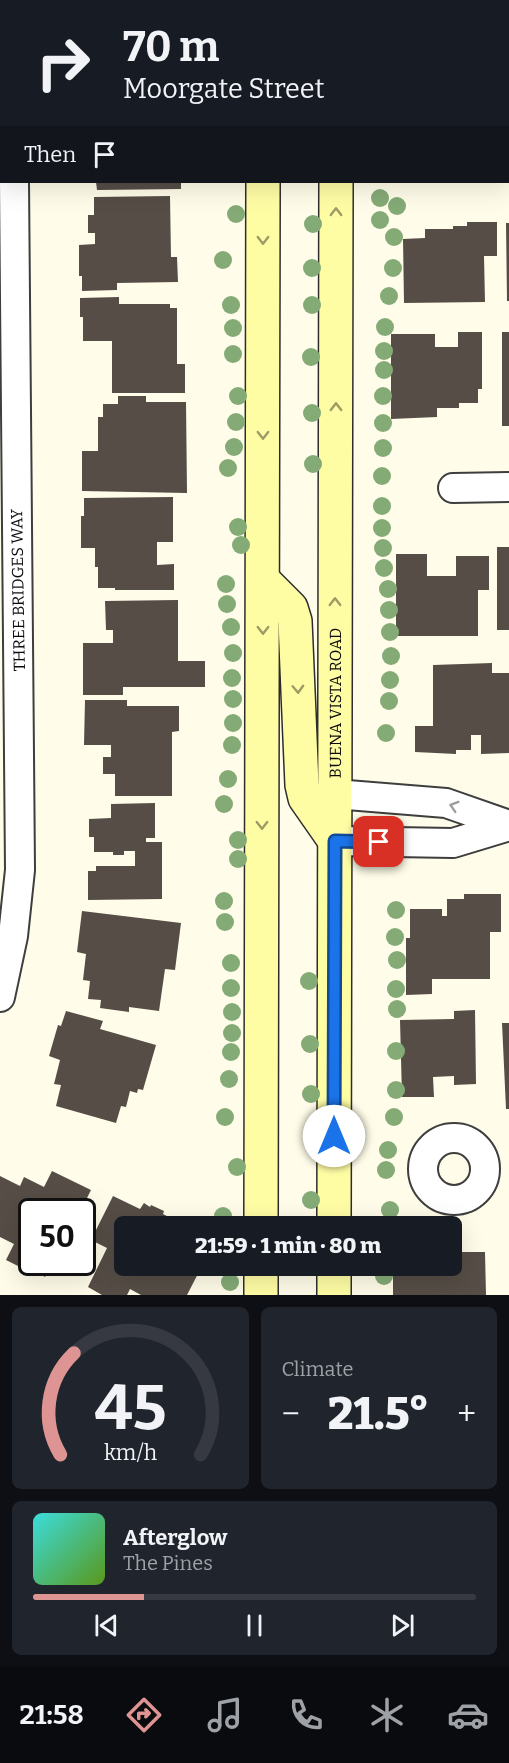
<!DOCTYPE html>
<html lang="en">
<head>
<meta charset="utf-8">
<style>
  body { margin:0; font-family:Bitter,serif; background:#20242c; color:#f1f3f6; height:100vh; display:flex; flex-direction:column; font-size:22px; white-space:nowrap }
  * { box-sizing:border-box; margin:0 }
  p { font-size:20px; color:#9ea1a6 }
  .icon { flex:none; width:33px; height:33px; fill:none; stroke:currentColor; stroke-width:2; stroke-linecap:round; stroke-linejoin:round }
  .map { position:relative; height:1295px; overflow:hidden }
  .details { display:flex; flex-direction:column; gap:12px; padding:12px; background:#0d0f14; flex:1 }
  .details>* { flex:none }
  .banner { position:absolute; left:0px; top:0px; width:510px; height:183px; box-shadow:0 6px 24px #0002; background:#171b24; color:#f1f3f6; overflow:hidden }
  .speed { position:absolute; left:18px; top:1198px; display:flex; gap:12px; font-size:30px; font-weight:700; text-align:center }
  .speed>* { display:grid; place-content:center; width:78px; height:78px; border-radius:50%; background:#171b24; box-shadow:0 6px 24px #0002; line-height:1 }
  .speed .limit { border:3px solid #111; border-radius:9px; background:#fff; color:#111 }
  .pin { position:absolute; display:grid; place-items:center; width:51px; height:51px; color:#fff; margin:-26px; border-radius:12px; box-shadow:0 3px 9px #0006 }
  .me { position:absolute; width:66px; margin:-33px; rotate:0deg; stroke-linejoin:round; filter:drop-shadow(0 0 4px #0008) }
  .turn { display:flex; align-items:center; gap:21px; height:126px; padding:0 24px; font-size:27px }
  .turn .icon { width:78px; height:78px; stroke-width:2.5 }
  .turn b { display:block; font-size:42px; line-height:51px }
  .then { display:flex; align-items:center; height:57px; padding:0 24px; background:#0003; gap:12px; font-size:22px }
  .big { font-size:45px; font-weight:800; line-height:1.1 }
  .details .card { flex:1; display:flex; flex-direction:column; justify-content:center; gap:9px; min-width:0; padding:0 21px; border-radius:9px; background:#20242c }
  .details .dial { align-items:center; gap:0 }
  .dial svg { height:156px; overflow:visible; fill:none; stroke:#363941; stroke-width:7; stroke-linecap:round; text-anchor:middle }
  .dial text { fill:#f1f3f6; stroke:none }
  .song { display:flex; align-items:center; gap:18px }
  .cover { width:72px; height:72px; border-radius:9px; background:linear-gradient(135deg,hsl(180 70% 55%),hsl(90 70% 35%)) }
  .played { height:6px; border-radius:3px; background:linear-gradient(90deg,#de9492 25%,#363941 25%) }
  .keys { display:flex; justify-content:space-around; direction:ltr }
  .heat { display:flex; justify-content:space-between; align-items:center; font-size:33px; direction:ltr }
  .details .tiles { flex:1; display:grid; gap:12px; grid-template-columns:1fr 1fr }
  .card:last-child { grid-column:span 2 }
  .trip { position:absolute; left:114px; top:1216px; width:348px; height:60px; border-radius:9px; background:#171b24; box-shadow:0 6px 24px #0002; font-weight:800; line-height:60px; text-align:center }
  .menu { display:flex; height:96px; justify-content:space-around; align-items:center; background:#090b0e; color:#9ea1a6 }
  .menu .icon { width:42px; height:42px }
  .menu .selected { color:#de9492 }
  .menu b { font-size:27px; color:#f1f3f6 }
  .map>svg:first-child { display:block }
  .building { fill:#554d46 }
  .lines { fill:none; stroke-linecap:round; stroke-linejoin:round }
  .minor-casing { stroke:#3e3e3e; stroke-width:32 }
  .secondary-casing { stroke:#2d2d2d; stroke-width:36 }
  .minor { stroke:#fff; stroke-width:28 }
  .secondary { stroke:#fffda4; stroke-width:33 }
  .tree { fill:#84aa76 }
  .oneway { stroke:#9d9c67 }
  .oneway2 { stroke:#9d9d9d }
  .route-casing { stroke:#114b97; stroke-width:15 }
  .route { stroke:#1a73e8; stroke-width:10 }
  .labels { text-anchor:middle; dominant-baseline:central; stroke-width:6; stroke-linejoin:round; paint-order:stroke }
  .street-label { font-size:16px; fill:#0b0b0b; stroke:#fff }
</style>
</head>
<body>
<div class="map">
<svg width="509" height="1295" viewBox="0 0 509 1295">
  <rect width="100%" height="100%" fill="#fffde9"/>
  <!-- building -->
  <path class="building" d="M96 182H181V189L97 190Z
    M170 196 171 257H177L178 282 117 283V290L82 291V276H79V245L95 244V233H88V215H94V197Z
    M467 222H497V256H484L485 302 404 303 403 239 425 238V229H453V226H467Z
    M506 223H509V301H507Z
    M119 297V304H170V308H177V364H185V393H112V341H83V317H80V298Z
    M458 332H482V389H478V403H459V408H437V417L391 419V334H435V347H458Z
    M502 332H509V426H502Z
    M118 396H146V402H186L187 493 82 491V451H98V417H103V404H118Z
    M173 497V542H157V565L174 564V590H115V588H98V567H95V548H81V516H84V498Z
    M497 547H509V630H497Z
    M396 554H427V576H456V556H489V590H478V636H396Z
    M178 600V661H205V687H123V695H83V643H113V630H106L105 601Z
    M492 663V673H509V753L481 754V735H471V750H456V754L415 752V726H433V665Z
    M85 700H127V706H179V731L172 732V796H115V774H103V757H111V745H84Z
    M155 803V838H146V842H162V899L88 900V871H96V866H135V851H124V855H113V852H94V837H89V819L111 818V804Z
    M464 894H501V932H490V979H432V994L406 995V938H410V909H442V916H447V899H464Z
    M82 911 181 923 175 970 165 969 159 1011 129 1007V1012L100 1008 101 1000 88 999 90 981 83 980 86 954 77 952Z
    M475 1010 476 1084 454 1085V1076L433 1077 434 1097H402L400 1020 454 1019V1011Z
    M66 1011 103 1021 100 1029 156 1045 143 1090 138 1089 137 1093 130 1091 126 1107 121 1106 116 1123 56 1106 61 1085 54 1084 60 1060 49 1056 58 1025 61 1026Z
    M502 1023H509V1109H506Z
    M52 1171 91 1190 80 1212H32V1263H52L45 1277 32 1270 30 1272 6 1260 14 1244 0 1237V1176L20 1186 24 1177 44 1187Z
    M113 1196 140 1209 144 1203 150 1207 151 1205 164 1211 163 1214 188 1227H124V1266H202L187 1295H141L130 1289 127 1295H102L88 1287 107 1248 91 1240Z
    M457 1252H485L486 1295H393V1266H457Z"/>
  <g class="lines">
    <defs>
      <path id="minor" d="M12 0V2
        M508 149H509
        M453 488 509 487
        M335 794 446 803 509 825
        M335 841 453 843 509 826
        M0 997 13 936 20 870 14 182
        M423 1169a31 31 0 1 1 62 0a31 31 0 1 1-62 0Z"/>
      <g id="secondary">
        <path d="M263 2V0"/>
        <path d="M336 2V0"/>
        <path d="M263 580 291 608 295 621 302 785 305 798 335 841"/>
        <path d="M261 1227 263 182"/>
        <path id="s1" d="M334 1227 336 182"/>
        <path d="M261 1295V1266"/>
        <path d="M334 1295V1266"/>
      </g>
    </defs>
    <!-- minor casing -->
    <use href="#minor" class="minor-casing"/>
    <!-- secondary casing -->
    <use href="#secondary" class="secondary-casing"/>
    <!-- minor -->
    <use href="#minor" class="minor"/>
    <!-- secondary -->
    <use href="#secondary" class="secondary"/>
  </g>
  <!-- trees -->
  <g class="tree">
    <circle cx="380" cy="198" r="9"/>
    <circle cx="397" cy="206" r="9"/>
    <circle cx="236" cy="214" r="9"/>
    <circle cx="380" cy="220" r="9"/>
    <circle cx="313" cy="224" r="9"/>
    <circle cx="394" cy="237" r="9"/>
    <circle cx="223" cy="260" r="9"/>
    <circle cx="312" cy="268" r="9"/>
    <circle cx="393" cy="268" r="9"/>
    <circle cx="389" cy="296" r="9"/>
    <circle cx="231" cy="305" r="9"/>
    <circle cx="312" cy="305" r="9"/>
    <circle cx="385" cy="327" r="9"/>
    <circle cx="233" cy="328" r="9"/>
    <circle cx="384" cy="351" r="9"/>
    <circle cx="233" cy="354" r="9"/>
    <circle cx="311" cy="357" r="9"/>
    <circle cx="384" cy="370" r="9"/>
    <circle cx="238" cy="396" r="9"/>
    <circle cx="383" cy="396" r="9"/>
    <circle cx="312" cy="413" r="9"/>
    <circle cx="236" cy="422" r="9"/>
    <circle cx="383" cy="423" r="9"/>
    <circle cx="234" cy="447" r="9"/>
    <circle cx="383" cy="448" r="9"/>
    <circle cx="313" cy="464" r="9"/>
    <circle cx="228" cy="468" r="9"/>
    <circle cx="382" cy="476" r="9"/>
    <circle cx="382" cy="506" r="9"/>
    <circle cx="238" cy="527" r="9"/>
    <circle cx="382" cy="528" r="9"/>
    <circle cx="241" cy="545" r="9"/>
    <circle cx="383" cy="548" r="9"/>
    <circle cx="384" cy="568" r="9"/>
    <circle cx="226" cy="584" r="9"/>
    <circle cx="388" cy="589" r="9"/>
    <circle cx="227" cy="604" r="9"/>
    <circle cx="389" cy="610" r="9"/>
    <circle cx="231" cy="627" r="9"/>
    <circle cx="390" cy="632" r="9"/>
    <circle cx="233" cy="653" r="9"/>
    <circle cx="391" cy="656" r="9"/>
    <circle cx="232" cy="678" r="9"/>
    <circle cx="390" cy="680" r="9"/>
    <circle cx="233" cy="699" r="9"/>
    <circle cx="389" cy="701" r="9"/>
    <circle cx="233" cy="723" r="9"/>
    <circle cx="386" cy="733" r="9"/>
    <circle cx="232" cy="745" r="9"/>
    <circle cx="228" cy="779" r="9"/>
    <circle cx="224" cy="804" r="9"/>
    <circle cx="238" cy="840" r="9"/>
    <circle cx="238" cy="859" r="9"/>
    <circle cx="224" cy="901" r="9"/>
    <circle cx="396" cy="910" r="9"/>
    <circle cx="225" cy="922" r="9"/>
    <circle cx="395" cy="937" r="9"/>
    <circle cx="397" cy="960" r="9"/>
    <circle cx="231" cy="963" r="9"/>
    <circle cx="309" cy="981" r="9"/>
    <circle cx="231" cy="988" r="9"/>
    <circle cx="396" cy="989" r="9"/>
    <circle cx="397" cy="1009" r="9"/>
    <circle cx="232" cy="1012" r="9"/>
    <circle cx="232" cy="1033" r="9"/>
    <circle cx="310" cy="1044" r="9"/>
    <circle cx="396" cy="1051" r="9"/>
    <circle cx="231" cy="1052" r="9"/>
    <circle cx="229" cy="1079" r="9"/>
    <circle cx="396" cy="1090" r="9"/>
    <circle cx="311" cy="1094" r="9"/>
    <circle cx="225" cy="1117" r="9"/>
    <circle cx="394" cy="1117" r="9"/>
    <circle cx="388" cy="1150" r="9"/>
    <circle cx="237" cy="1167" r="9"/>
    <circle cx="386" cy="1170" r="9"/>
    <circle cx="311" cy="1200" r="9"/>
    <circle cx="390" cy="1210" r="9"/>
    <circle cx="223" cy="1216" r="9"/>
    <circle cx="384" cy="1276" r="9"/>
    <circle cx="230" cy="1282" r="9"/>
  </g>
  <!-- one-way arrows -->
  <defs><path id="oneway-chevron" d="M-2-3.5L2.5 0L-2 3.5" fill="none" stroke-width="1.6" stroke-linecap="round" stroke-linejoin="round" transform="scale(1.5)"/></defs>
  <g class="oneway">
    <use href="#oneway-chevron" transform="translate(336 212) rotate(-90)"/>
    <use href="#oneway-chevron" transform="translate(263 240) rotate(90)"/>
    <use href="#oneway-chevron" transform="translate(336 407) rotate(-90)"/>
    <use href="#oneway-chevron" transform="translate(263 435) rotate(90)"/>
    <use href="#oneway-chevron" transform="translate(335 602) rotate(-90)"/>
    <use href="#oneway-chevron" transform="translate(263 630) rotate(90)"/>
    <use href="#oneway-chevron" transform="translate(298 689) rotate(88)"/>
    <use href="#oneway-chevron" transform="translate(262 825) rotate(90)"/>
  </g>
  <use class="oneway2" href="#oneway-chevron" transform="translate(454 806) rotate(-162)"/>
  <g class="lines">
    <defs>
      <path id="route" d="M334 1136 335 841 379 842"/>
    </defs>
    <!-- route casing -->
    <use href="#route" class="route-casing"/>
    <!-- route -->
    <use href="#route" class="route"/>
  </g>
  <g class="labels">
    <!-- street labels -->
    <g class="street-label">
      <text transform="translate(18 590) rotate(-91)">THREE BRIDGES WAY</text>
      <text stroke="none"><textPath href="#s1" startOffset="524">BUENA VISTA ROAD</textPath></text>
    </g>
  </g>
</svg>
<div class="speed"><div class="limit">50</div></div>
<div class="pin" style="left:379px;top:842px;background:#d93025"><svg class="icon" aria-label="arrive" viewBox="0 0 24 24"><path d="M6 21V4h12l-3 4 3 4H6"/></svg></div>
<svg class="me" style="left:334px;top:1136px" viewBox="-20 -20 40 40"><circle r="19" fill="#fff"/><path d="M0-13L10 11 0 6-10 11z" fill="#1a73e8"/></svg>
<div class="trip">21:59 · 1 min · 80 m</div>
<div class="banner">
<div class="turn"><svg class="icon" aria-label="right" viewBox="0 0 24 24"><path d="M7 20v-9h11M14 6l5 5-5 5"/></svg><div><b>70 m</b>Moorgate Street</div></div>
<div class="then">Then<svg class="icon" aria-label="arrive" viewBox="0 0 24 24"><path d="M6 21V4h12l-3 4 3 4H6"/></svg></div>
</div>
</div>
<section class="details">
<div class="tiles">
<div class="card dial"><svg viewBox="0 0 100 80">
<path d="M14 69A42 42 0 1 1 86 69"/>
<path d="M14 69A42 42 0 0 1 21 17" stroke="#de9492"/>
<text x="50" y="56" font-size="32" font-weight="700">45</text>
<text x="50" y="72" font-size="11">km/h</text>
</svg></div>
<div class="card"><p>Climate</p>
<div class="heat"><a>−</a><b class="big">21.5°</b><a>+</a></div>
</div>
<div class="card">
<div class="song"><i class="cover"></i><div><b>Afterglow</b><p>The Pines</p></div></div>
<div class="played"></div>
<div class="keys"><svg class="icon" aria-label="previous" viewBox="0 0 24 24"><path d="M18 5L8 12l10 7zM5 5v14"/></svg><svg class="icon" aria-label="pause" viewBox="0 0 24 24"><path d="M8 5v14M16 5v14"/></svg><svg class="icon" aria-label="next" viewBox="0 0 24 24"><path d="M6 5l10 7-10 7zM19 5v14"/></svg></div>
</div>
</div>
</section>
<nav class="menu">
<b>21:58</b>
<svg class="icon selected" aria-label="directions" viewBox="0 0 24 24"><path d="M12 3l9 9-9 9-9-9zM9 14v-3h6M13 9l2 2-2 2"/></svg>
<svg class="icon" aria-label="music" viewBox="0 0 24 24"><path d="M9 18V5l10-2v13"/><circle cx="6" cy="18" r="3"/><circle cx="16" cy="16" r="3"/></svg>
<svg class="icon" aria-label="phone" viewBox="0 0 24 24"><path d="M5 4h4l2 5-3 2q2 4 5 5l2-3 5 2v4C11 20 4 13 5 4z"/></svg>
<svg class="icon" aria-label="climate" viewBox="0 0 24 24"><path d="M12 3v18M4 7l16 10M4 17L20 7"/></svg>
<svg class="icon" aria-label="car" viewBox="0 0 24 24"><path d="M5 17H2v-5l4-1 3-4h7l3 4 3 1v5h-3M9 17h6M6 11h13"/><circle cx="7" cy="17" r="2"/><circle cx="17" cy="17" r="2"/></svg>
</nav>
</body>
</html>
